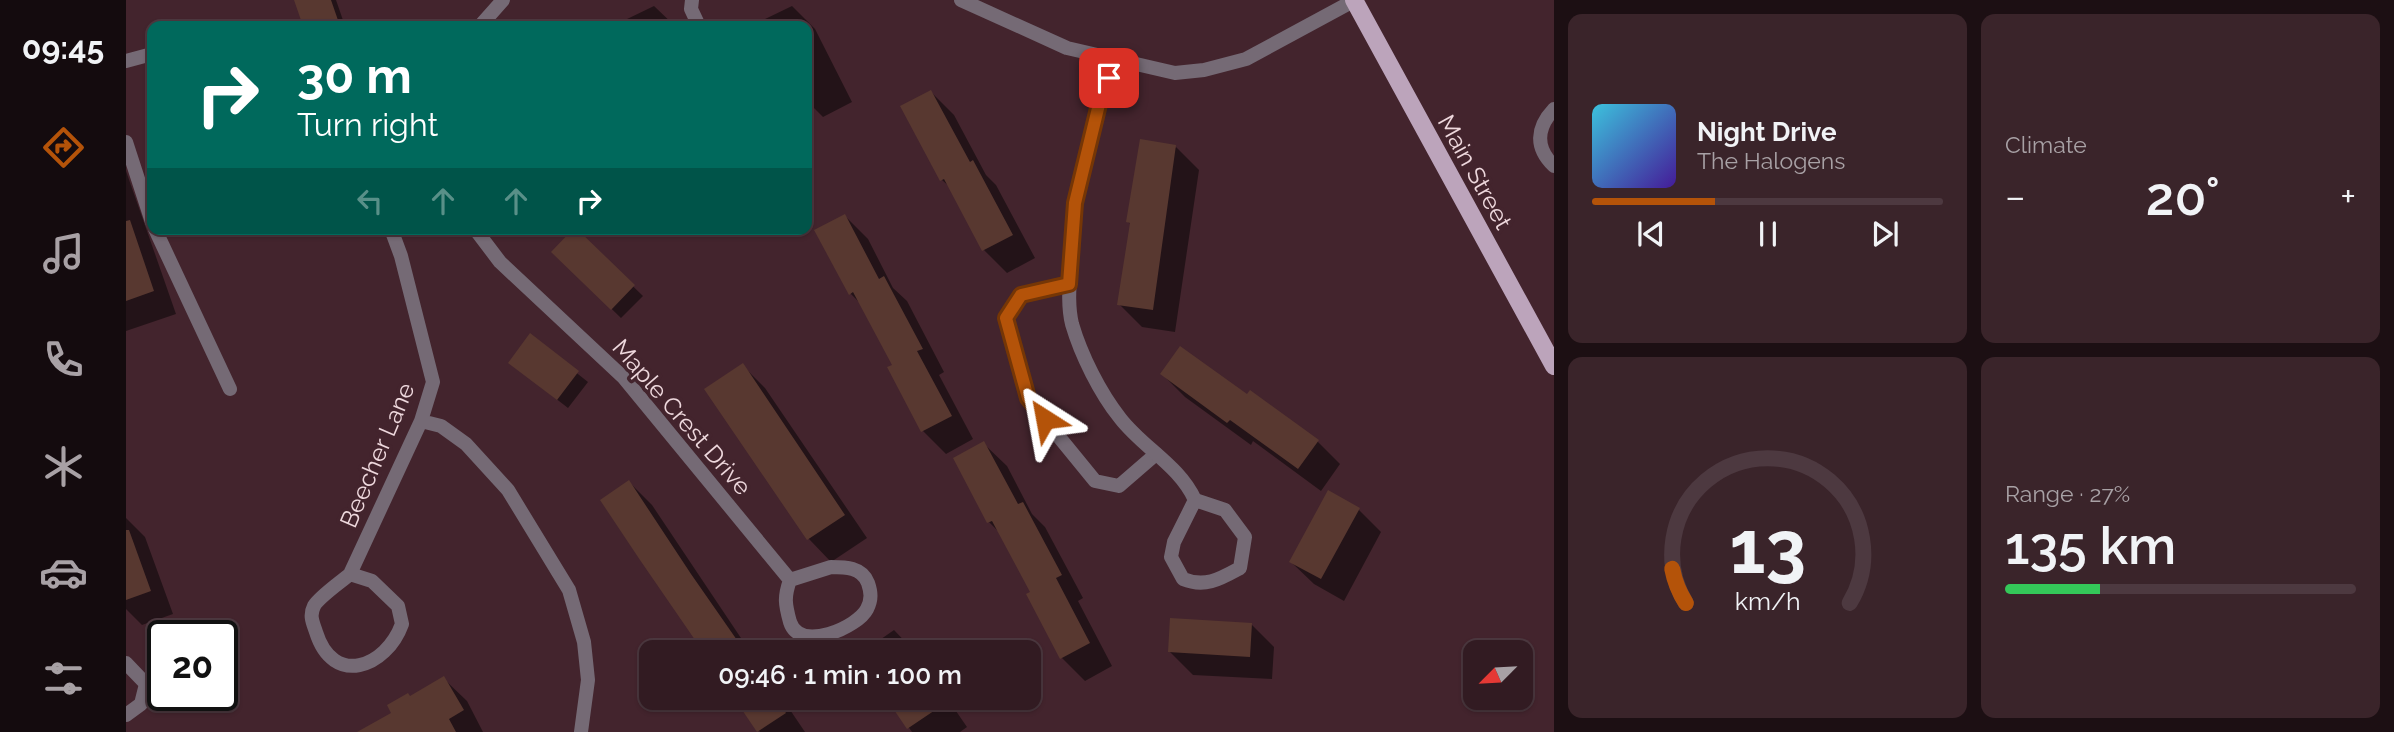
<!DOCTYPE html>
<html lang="en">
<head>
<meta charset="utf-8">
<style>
  body { margin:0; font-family:Raleway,sans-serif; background:#3a242a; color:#f1f3f6; height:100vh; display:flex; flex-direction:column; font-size:26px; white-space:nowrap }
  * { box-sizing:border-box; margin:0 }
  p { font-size:23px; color:#a8a1a5 }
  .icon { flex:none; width:38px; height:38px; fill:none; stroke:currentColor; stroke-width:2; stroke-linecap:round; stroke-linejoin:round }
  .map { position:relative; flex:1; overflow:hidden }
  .panel { display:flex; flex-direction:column; gap:14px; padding:14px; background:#1c0f13; width:840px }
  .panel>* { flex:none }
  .guide { position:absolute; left:21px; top:21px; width:665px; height:214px; border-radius:14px; box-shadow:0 2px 5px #0004,0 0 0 2px #4d3940; background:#00695c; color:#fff; overflow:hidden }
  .needle { width:46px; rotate:246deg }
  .fabs { position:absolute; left:1337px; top:640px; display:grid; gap:14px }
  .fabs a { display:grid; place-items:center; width:70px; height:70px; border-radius:14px; background:#321b22; box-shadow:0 2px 5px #0004,0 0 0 2px #4d3940; font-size:35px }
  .speed { position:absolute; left:21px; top:620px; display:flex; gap:14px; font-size:35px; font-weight:700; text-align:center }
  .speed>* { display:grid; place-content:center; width:91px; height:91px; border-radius:50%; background:#321b22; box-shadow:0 2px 5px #0004,0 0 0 2px #4d3940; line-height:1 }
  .speed .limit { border:4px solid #111; border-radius:10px; background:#fff; color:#111 }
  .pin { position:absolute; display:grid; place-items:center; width:60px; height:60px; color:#fff; margin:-30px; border-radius:14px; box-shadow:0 4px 10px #0006 }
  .me { position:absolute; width:77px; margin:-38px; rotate:326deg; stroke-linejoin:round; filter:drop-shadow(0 0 5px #0008) }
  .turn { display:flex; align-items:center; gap:24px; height:147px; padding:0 35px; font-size:32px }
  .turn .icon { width:91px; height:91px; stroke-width:2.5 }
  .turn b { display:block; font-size:49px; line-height:60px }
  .lanes { display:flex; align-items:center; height:66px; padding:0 35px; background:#0003; justify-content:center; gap:35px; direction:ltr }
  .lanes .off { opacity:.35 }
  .big { font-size:52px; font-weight:600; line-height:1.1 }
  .panel .tile { flex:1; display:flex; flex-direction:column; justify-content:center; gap:10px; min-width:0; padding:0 24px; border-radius:14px; background:#3a242a }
  .panel .dial { align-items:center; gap:0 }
  .dial svg { height:182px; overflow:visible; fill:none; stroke:#4d3940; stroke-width:7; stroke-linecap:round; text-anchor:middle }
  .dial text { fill:#f1f3f6; stroke:none }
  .song { display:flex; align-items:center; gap:21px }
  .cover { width:84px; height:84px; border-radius:10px; background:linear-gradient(135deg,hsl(190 70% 55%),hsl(260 70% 35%)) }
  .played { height:7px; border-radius:4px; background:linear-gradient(90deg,#b45309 35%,#4d3940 35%) }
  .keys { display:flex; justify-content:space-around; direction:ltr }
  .heat { display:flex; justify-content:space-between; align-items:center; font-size:38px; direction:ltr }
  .charge { height:10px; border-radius:5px; background:linear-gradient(90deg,#34c759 27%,#4d3940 0) }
  .panel .tiles { flex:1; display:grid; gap:14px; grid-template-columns:repeat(2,1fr) }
  .trip { position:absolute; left:513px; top:640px; width:402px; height:70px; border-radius:14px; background:#321b22; box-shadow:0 2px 5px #0004,0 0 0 2px #4d3940; font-weight:600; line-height:70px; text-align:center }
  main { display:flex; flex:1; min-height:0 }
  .tabs { display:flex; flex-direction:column; width:126px; justify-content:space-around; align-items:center; background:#140b0e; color:#a8a1a5 }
  .tabs .icon { width:49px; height:49px }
  .tabs .active { color:#b45309 }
  .tabs b { font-size:32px; color:#f1f3f6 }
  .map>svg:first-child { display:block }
  .shadow { fill:#0007 }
  .building { fill:#583830 }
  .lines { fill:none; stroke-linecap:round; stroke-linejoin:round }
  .lane { stroke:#756a75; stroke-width:14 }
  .street { stroke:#756a75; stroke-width:14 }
  .primary { stroke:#bca4bb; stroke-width:18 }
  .route-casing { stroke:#753606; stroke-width:18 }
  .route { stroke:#b45309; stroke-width:12 }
  .labels { text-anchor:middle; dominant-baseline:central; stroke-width:7; stroke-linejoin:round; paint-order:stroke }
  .street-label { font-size:24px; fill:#eed8dd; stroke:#43242d }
</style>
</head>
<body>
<main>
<nav class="tabs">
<b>09:45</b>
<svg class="icon active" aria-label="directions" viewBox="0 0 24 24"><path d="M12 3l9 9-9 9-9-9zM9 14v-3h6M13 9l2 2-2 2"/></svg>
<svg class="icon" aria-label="music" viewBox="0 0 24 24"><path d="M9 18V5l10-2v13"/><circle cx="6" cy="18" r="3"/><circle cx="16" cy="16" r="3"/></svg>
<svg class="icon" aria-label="phone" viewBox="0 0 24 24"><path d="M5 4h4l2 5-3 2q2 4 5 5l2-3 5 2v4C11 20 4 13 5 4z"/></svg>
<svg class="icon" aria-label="climate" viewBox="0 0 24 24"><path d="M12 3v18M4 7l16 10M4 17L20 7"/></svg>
<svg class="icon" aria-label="car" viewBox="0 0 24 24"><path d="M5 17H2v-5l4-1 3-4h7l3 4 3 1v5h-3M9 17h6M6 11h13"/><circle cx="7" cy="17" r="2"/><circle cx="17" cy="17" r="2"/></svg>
<svg class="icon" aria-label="filters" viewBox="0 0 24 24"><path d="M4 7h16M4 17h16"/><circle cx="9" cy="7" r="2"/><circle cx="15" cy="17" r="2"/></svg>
</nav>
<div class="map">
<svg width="1428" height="732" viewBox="0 0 1428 732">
  <rect width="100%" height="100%" fill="#43242d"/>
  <!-- shadow -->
  <path class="shadow" d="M170 0H210L219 26H179Z
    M528 6 549 26H502L499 20Z
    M666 6 689 29 726 102 697 117 681 101V26H641L637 20Z
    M805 92 828 115 860 175 870 185 909 258 881 273 858 250 826 189 816 180Z
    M1050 147 1073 170 1049 332 1016 327 993 304 1006 225 1002 222Z
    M0 171 50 314 0 331Z
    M719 216 742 239 767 288 781 301 818 372 813 375 847 439 820 454 797 431 768 366 736 305 724 293Z
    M609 229H630L616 236Z
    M449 230 517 296 495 318 427 252Z
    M404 336 462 382 442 408 384 363Z
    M616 365 639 388 741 538 705 562 683 539 581 389Z
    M1036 374 1121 397 1191 441 1214 464 1195 491 1127 441 1125 445 1059 397Z
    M858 444 881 466 906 514 919 527 957 598 952 601 986 666 959 681 936 658 906 593 875 534 863 522Z
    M503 482 526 505 625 653H580Z
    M1232 509 1255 532 1218 601 1188 584 1165 562Z
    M0 518 19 537 47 614 16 625 0 609Z
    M1125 624 1148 647 1146 679 1067 675 1044 652Z
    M768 630 790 653H735Z
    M318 679 341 701 357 732H254L284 698Z
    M611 698H656L679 732H634Z
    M762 698H821L841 727 834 732H786Z"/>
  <!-- building -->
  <path class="building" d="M168 0H205L214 26H177Z
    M805 90 844 162 847 160 887 235 856 251 818 179 814 181 774 106Z
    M1014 139 1050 145 1027 310 991 305 1004 223 1000 222Z
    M719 214 753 279 758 276 797 349 791 351 826 416 795 432 761 367 766 365 727 292 723 295 688 230Z
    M4 220 28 291 0 301V221Z
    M447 229H451L509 285 485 310 425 252Z
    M404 333 453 371 431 400 382 363Z
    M1054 346 1121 394 1124 390 1193 440 1172 469 1104 420 1101 423 1034 374Z
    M617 363 719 515 681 540 578 389Z
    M858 441 892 504 897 502 936 575 930 578 964 643 934 659 900 594 904 592 866 521 861 523 827 458Z
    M503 480 565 574 620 653H578L514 560 474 500Z
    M1202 490 1234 508 1195 579 1163 562Z
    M0 530H3L25 591 0 600Z
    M1044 618 1126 623 1124 657 1042 652Z
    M318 676 338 710 323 719 330 732H231L265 713 261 705 282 693 284 696Z
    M608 698H650L660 713 631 732Z
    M760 698H827L781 729Z"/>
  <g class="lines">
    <!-- lane -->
    <path class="lane" d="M1428 109C1410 128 1409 148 1428 166
      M0 142 26 222
      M29 229 104 389
      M943 284 895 295 880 318 902 399 969 481 993 486 1030 454"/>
    <!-- street -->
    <path class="street" d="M566 0 565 9 573 26
      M835 0 941 48 1049 73 1078 70 1120 59 1229 0
      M354 26 377 0
      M991 60C972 105 958 154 950 202 946 221 946 241 945 260 944 281 941 303 946 324 955 355 974 393 994 418 1017 448 1053 465 1069 500
      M0 61 26 54
      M349 229 374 262 498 378 664 580
      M295 421 315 426 340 444 382 490 443 590 458 642 462 680 455 732
      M1069 500 1099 510 1119 537 1114 568C1094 579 1079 588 1057 579L1045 557 1048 542Z
      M705 567C719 567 736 567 742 583 745 592 746 599 741 609 732 627 674 653 664 622 659 604 658 597 664 580Z
      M224 574 295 421 307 382 275 256 265 229
      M224 574 246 581 272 606 276 624C260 668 207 687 190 632 187 623 183 616 188 606 193 597 215 582 224 574Z
      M0 663 20 684 15 704 0 715"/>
    <!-- primary -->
    <path class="primary" d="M1228 0 1428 366"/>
  </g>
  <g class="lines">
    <defs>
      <path id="route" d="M919 419 902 398 880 318 895 295 943 284 949 203 975 96 983 78"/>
    </defs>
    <!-- route casing -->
    <use href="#route" class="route-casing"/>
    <!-- route -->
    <use href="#route" class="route"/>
  </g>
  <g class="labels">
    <!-- street labels -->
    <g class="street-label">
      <text transform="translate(1349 172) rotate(61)">Main Street</text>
      <text transform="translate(556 417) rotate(49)">Maple Crest Drive</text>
      <text transform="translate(251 455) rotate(-67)">Beecher Lane</text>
    </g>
  </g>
</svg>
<div class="fabs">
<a><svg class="needle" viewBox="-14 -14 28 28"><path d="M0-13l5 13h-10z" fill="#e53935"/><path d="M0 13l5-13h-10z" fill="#a8a1a5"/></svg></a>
</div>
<div class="speed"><div class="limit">20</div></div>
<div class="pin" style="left:983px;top:78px;background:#d93025"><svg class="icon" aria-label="arrive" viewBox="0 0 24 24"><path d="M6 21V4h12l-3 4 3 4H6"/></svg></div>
<svg class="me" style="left:919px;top:419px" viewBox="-20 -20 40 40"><path d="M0-17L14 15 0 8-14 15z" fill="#b45309" stroke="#fff" stroke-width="4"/></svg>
<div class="trip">09:46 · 1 min · 100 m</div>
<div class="guide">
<div class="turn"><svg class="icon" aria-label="right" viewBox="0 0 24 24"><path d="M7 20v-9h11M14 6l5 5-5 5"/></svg><div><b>30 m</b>Turn right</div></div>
<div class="lanes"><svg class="icon off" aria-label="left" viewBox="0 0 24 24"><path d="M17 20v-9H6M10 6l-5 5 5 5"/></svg><svg class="icon off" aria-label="ahead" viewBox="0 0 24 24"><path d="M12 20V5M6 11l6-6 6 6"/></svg><svg class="icon off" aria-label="ahead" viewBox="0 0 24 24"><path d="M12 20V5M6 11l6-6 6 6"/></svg><svg class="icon" aria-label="right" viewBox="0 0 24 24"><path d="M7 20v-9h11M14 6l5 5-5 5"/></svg></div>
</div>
</div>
<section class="panel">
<div class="tiles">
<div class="tile">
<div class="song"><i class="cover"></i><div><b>Night Drive</b><p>The Halogens</p></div></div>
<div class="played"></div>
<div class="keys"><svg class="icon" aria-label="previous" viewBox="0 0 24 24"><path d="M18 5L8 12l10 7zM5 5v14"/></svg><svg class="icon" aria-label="pause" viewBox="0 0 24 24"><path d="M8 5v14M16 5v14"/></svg><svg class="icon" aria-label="next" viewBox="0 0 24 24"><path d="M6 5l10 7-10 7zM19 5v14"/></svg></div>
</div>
<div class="tile"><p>Climate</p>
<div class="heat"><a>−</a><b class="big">20°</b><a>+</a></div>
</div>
<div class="tile dial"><svg viewBox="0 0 100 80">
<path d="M14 69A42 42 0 1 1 86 69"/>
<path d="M14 69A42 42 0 0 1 8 54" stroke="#b45309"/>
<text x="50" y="56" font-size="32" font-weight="700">13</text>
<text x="50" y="72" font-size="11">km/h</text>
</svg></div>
<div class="tile"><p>Range · 27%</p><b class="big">135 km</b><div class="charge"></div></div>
</div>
</section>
</main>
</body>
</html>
